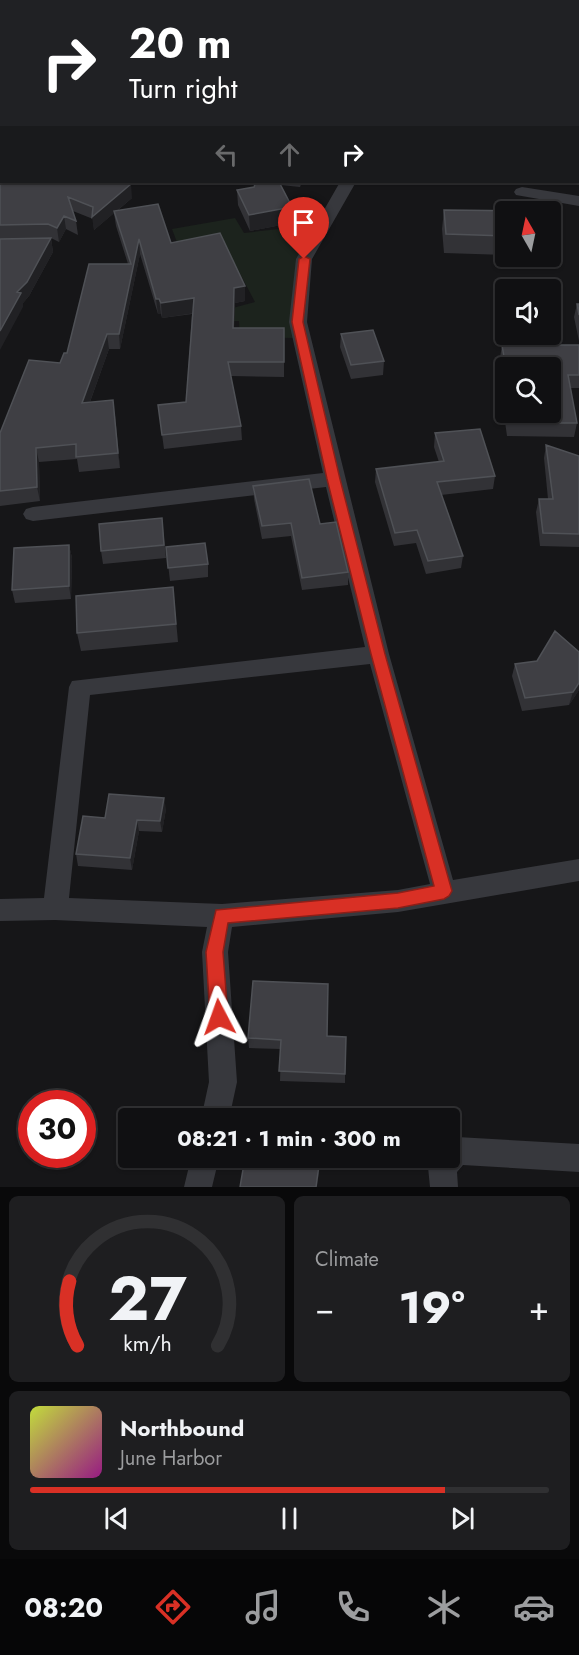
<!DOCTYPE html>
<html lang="en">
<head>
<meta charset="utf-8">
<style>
  body { margin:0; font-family:Jost,sans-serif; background:#1e1e20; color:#f1f3f6; height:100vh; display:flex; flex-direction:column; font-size:22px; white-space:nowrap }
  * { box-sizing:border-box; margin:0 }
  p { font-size:20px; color:#9c9d9f }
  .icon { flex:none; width:33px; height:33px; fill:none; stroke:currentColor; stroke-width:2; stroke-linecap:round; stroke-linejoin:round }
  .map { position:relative; height:1187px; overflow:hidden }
  .details { display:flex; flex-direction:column; gap:9px; padding:9px; background:#09090a; flex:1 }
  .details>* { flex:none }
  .banner { position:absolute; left:0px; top:0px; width:579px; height:183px; box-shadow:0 2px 4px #0004,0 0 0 2px #303032; background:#202124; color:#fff; overflow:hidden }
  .needle { width:39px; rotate:351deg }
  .buttons { position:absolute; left:495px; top:201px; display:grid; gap:12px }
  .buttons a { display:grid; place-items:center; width:66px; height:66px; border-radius:6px; background:#101012; box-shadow:0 2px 4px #0004,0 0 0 2px #303032; font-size:30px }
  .speed { position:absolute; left:18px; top:1090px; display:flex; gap:12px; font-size:30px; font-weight:700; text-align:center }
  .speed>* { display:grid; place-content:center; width:78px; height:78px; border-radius:50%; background:#101012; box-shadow:0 2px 4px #0004,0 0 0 2px #303032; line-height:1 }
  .speed .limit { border:9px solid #d22; background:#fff; color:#111 }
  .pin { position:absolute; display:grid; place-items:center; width:51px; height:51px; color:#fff; margin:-62px -26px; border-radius:50% 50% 50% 0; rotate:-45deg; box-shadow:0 0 6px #0007 }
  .pin .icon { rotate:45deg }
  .me { position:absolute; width:66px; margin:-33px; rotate:356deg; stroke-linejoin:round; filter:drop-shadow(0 0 4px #0008) }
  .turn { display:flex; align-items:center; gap:21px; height:126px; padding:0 30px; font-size:27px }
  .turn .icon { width:78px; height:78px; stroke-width:2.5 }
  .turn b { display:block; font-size:42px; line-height:51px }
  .lanes { display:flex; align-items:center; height:57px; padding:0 30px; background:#0003; justify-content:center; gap:30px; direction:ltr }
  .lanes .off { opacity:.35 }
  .big { font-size:45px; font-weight:700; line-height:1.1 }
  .details .tile { flex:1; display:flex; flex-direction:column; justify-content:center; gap:9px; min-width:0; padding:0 21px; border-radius:9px; background:#1e1e20 }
  .details .dial { align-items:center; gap:0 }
  .dial svg { height:156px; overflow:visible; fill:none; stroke:#303032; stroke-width:7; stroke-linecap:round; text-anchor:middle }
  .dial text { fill:#f1f3f6; stroke:none }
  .song { display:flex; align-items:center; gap:18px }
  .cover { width:72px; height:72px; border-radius:9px; background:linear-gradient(135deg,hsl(70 70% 55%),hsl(310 70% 35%)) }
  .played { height:6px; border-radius:3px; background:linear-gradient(90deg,#d93025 80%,#303032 80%) }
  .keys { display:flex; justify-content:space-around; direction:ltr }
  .heat { display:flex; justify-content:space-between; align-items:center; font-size:33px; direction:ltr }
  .details .tiles { flex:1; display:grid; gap:9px; grid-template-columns:1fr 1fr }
  .tile:last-child { grid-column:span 2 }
  .trip { position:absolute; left:118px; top:1108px; width:342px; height:60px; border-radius:6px; background:#101012; box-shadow:0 2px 4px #0004,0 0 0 2px #303032; font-weight:700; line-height:60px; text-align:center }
  .tab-bar { display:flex; height:96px; justify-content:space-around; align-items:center; background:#060607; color:#9c9d9f }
  .tab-bar .icon { width:42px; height:42px }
  .tab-bar .on { color:#d93025 }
  .tab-bar b { font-size:27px; color:#f1f3f6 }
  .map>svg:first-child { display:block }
  .green { fill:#1c231d }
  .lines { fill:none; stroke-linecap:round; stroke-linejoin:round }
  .minor { fill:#37383d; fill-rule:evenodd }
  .secondary { fill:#45474d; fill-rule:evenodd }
  .primary { fill:#53555c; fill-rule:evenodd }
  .wall { fill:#323236; fill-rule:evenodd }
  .shaded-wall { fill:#212124 }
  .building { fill:#3f3f44; stroke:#4f5156; stroke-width:1.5 }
  .route { fill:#d93025; stroke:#8d1f18; stroke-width:1.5 }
</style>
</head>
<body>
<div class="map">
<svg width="579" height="1187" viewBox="0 0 579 1187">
  <rect width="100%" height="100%" fill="#161618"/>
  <!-- green -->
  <path class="green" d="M235 218 244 233 297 227 310 235 294 338 240 337 239 321H213L214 313 255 302 226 247 181 253 172 229Z"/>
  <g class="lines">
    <!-- minor -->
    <path class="minor" d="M340 182H356L312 259 307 322 389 654 453 880 579 859V881L398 912 232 927 228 952 237 1082 229 1119H201L209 1082 202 952 207 927 55 920 0 921V899L44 898 69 687 72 681 365 647 326 487 33 521 26 519 23 514 26 509 33 507 323 473 289 322 296 259ZM370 664 430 884 398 890 222 904 69 898 90 695Z
      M522 187 579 196V206L516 195 514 192 516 189Z
      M457 1137 579 1144V1172L463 1165 457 1172 458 1187H430L428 1167 432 1158H450V1140Z
      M191 1158H219L212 1187H184Z"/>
    <!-- secondary -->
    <path class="secondary" d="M173 0H193L172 2Z
      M0 116H2L0 130Z"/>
    <!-- primary -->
    <path class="primary" d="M578 17 579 18V32L578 31Z"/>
  </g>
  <!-- wall -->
  <path class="wall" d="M37 0H57V2H43Z
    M0 131 2 182 132 198 118 210 245 286V301L235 303 234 328H284V377L231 376 241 426 242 440 164 449 158 405 186 402 192 314 162 318 161 314H158L140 254 120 349H109L90 402 115 415 120 468 79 472 77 459 39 462 40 501 0 506V433L60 363 128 264 116 226 114 213 94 230 93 219 73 211 76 221 78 235 66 229 59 242 51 238 53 252 29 296 23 303V307L0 238Z
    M256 182H302L300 187 281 185 292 207V223L250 231 238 205 237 190 254 187Z
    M444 210 506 212V255L444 253 442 229Z
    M550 223 553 237 550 251Z
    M577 304H579V341L574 317Z
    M341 334 384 361 383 375 351 379 340 347Z
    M502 345H579V388H570L577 423 574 437 507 436 502 400 504 387 500 358ZM506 368 550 412H506Z
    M435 433 495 476 493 489 441 495 463 556 461 568 426 574 416 543 394 546 375 482 376 469 439 462 434 447Z
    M546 445 579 456V547L540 546 536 512 539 499H548L544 458Z
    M253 486 320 524 348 572V585L302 590 291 536 262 539 254 499Z
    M162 518 166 558 103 564 101 551Z
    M69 545 72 558 71 599 15 603 12 590Z
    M166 547 208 564V577L170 581Z
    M173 587 178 642 81 651 77 633Z
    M537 661 579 690 569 705 522 711 512 676 515 664Z
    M166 809 162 832 139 831 132 870 78 866 76 854 105 818Z
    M327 1036 345 1074V1083L280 1081 281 1049 249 1048 248 1038Z"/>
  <!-- shaded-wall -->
  <path class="shaded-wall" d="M14 0H29L27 2H12Z
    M2 11V26L0 27V13Z
    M2 71V85L0 86V72Z
    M131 184 132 198 94 230 92 217Z
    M292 207V223L250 231 249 215Z
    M64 216 66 229 59 242 57 228Z
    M51 238 53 252 29 296 23 303V307L0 350V331L17 292Z
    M139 239 140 254 120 349 119 334Z
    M245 286V301L235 303 233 343V328L234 288Z
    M194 298 195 313 162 318 161 303Z
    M156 299H159L161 314H158Z
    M107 334 109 349 84 418 82 403Z
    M113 400 115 415 120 468 118 453Z
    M36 448 39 462 40 501 37 487Z
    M69 545 72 558 71 599 69 586Z
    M579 683V690L569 705 573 692Z
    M164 798 166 809 162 832 160 821Z
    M137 820 139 831 132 870 130 858Z
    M320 1158H321L317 1187H316Z"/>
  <!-- building -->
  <path class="building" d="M0 0H14L12 2H2V11L0 13Z
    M98 0H121L128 2H99Z
    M270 0H297L301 2H268Z
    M377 0H520L518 2H375Z
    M0 31H2V71L0 72Z
    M2 129V182H122L131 184 92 217 93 207 68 197 76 221 64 216 57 228 48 224 0 225V131Z
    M256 182H279L292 207 249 215 237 190 254 187Z
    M158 204 171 243 220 233 245 286 234 288 233 328H284V362H228L241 426 162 435 158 405 186 402 194 298 161 303 159 299H156L139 239 119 334H107L82 403 113 400 118 453 76 457V444L36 448 37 487 0 491V433L29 360 60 363 64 353H67L89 264H131L114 211Z
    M444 210 548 211 549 212H506V236L446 234Z
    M550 223 553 237H550Z
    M51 238 27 282 17 292 21 293 0 331V239Z
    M577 304H579V315Z
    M373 330 384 361 351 365 341 334Z
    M502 345H579V375H568L577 423H509L507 412H550V368H506V369Z
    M480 429 495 476 437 482 463 556 428 561 417 530 395 533 376 469 444 461 435 433Z
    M546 445 579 456V534L543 533 539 499H553Z
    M309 479 320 524 336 522 348 572 302 578 291 523 262 526 253 486Z
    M162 518 164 545 101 551 99 524Z
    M205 543 208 564 168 568 166 547Z
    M69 545V586L12 590 14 548Z
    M173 587 176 624 77 633 76 596Z
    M555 631 579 652V683L573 692 525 698 515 664 537 661Z
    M109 794 164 798 160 821 137 820 130 858 76 854 83 816 105 818Z
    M253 981 328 984 327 1036 346 1037 345 1074 279 1071 281 1040 248 1038Z
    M245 1158H320L316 1187H240Z"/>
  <!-- route -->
  <path class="route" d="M304 256 310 259 303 322 340 479 385 654 452 891 449 896 444 899 398 908 228 923 223 952 228 1017 225 1023 219 1025 213 1023 210 1017 206 952 216 910 398 893 434 886 371 654 327 479 292 322 299 259Z"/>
</svg>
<div class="buttons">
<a><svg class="needle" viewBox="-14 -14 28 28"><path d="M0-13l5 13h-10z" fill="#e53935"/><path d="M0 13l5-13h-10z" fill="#9c9d9f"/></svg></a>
<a><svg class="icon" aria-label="sound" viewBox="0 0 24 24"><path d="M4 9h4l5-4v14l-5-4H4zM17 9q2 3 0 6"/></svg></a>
<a><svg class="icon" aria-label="search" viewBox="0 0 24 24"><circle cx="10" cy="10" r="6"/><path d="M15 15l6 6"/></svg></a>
</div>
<div class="speed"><div class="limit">30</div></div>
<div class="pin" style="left:304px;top:259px;background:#d93025"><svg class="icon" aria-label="arrive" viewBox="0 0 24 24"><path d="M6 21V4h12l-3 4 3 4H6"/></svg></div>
<svg class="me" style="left:219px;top:1017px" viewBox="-20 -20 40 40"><path d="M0-17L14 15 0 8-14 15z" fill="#d93025" stroke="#fff" stroke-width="4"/></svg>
<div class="trip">08:21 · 1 min · 300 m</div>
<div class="banner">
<div class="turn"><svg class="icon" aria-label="right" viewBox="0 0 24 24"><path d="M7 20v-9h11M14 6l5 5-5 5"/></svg><div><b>20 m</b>Turn right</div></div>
<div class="lanes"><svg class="icon off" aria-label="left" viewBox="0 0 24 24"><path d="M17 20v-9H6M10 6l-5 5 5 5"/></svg><svg class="icon off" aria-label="ahead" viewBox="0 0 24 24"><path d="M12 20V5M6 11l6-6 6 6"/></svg><svg class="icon" aria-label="right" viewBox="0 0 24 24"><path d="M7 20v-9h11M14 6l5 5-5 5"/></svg></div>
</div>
</div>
<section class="details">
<div class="tiles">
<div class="tile dial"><svg viewBox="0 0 100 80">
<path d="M14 69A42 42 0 1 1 86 69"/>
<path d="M14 69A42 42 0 0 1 10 36" stroke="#d93025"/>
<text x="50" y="56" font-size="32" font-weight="700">27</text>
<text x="50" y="72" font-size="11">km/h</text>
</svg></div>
<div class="tile"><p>Climate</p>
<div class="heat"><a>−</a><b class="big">19°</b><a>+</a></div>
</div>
<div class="tile">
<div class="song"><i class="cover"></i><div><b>Northbound</b><p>June Harbor</p></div></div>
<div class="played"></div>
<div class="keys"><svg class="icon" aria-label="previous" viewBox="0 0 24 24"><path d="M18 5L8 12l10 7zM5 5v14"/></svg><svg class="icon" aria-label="pause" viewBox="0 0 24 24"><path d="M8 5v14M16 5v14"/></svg><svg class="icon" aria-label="next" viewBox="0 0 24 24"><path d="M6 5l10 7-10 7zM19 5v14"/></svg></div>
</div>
</div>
</section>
<nav class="tab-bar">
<b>08:20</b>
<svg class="icon on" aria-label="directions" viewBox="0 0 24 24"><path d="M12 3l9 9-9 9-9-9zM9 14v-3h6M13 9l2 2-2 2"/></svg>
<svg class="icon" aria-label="music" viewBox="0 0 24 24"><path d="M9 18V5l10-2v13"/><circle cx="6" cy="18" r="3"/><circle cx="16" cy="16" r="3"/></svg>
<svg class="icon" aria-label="phone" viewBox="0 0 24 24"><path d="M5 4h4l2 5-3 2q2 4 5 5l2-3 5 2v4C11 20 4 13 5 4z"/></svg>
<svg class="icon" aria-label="climate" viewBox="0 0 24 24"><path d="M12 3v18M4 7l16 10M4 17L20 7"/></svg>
<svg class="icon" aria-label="car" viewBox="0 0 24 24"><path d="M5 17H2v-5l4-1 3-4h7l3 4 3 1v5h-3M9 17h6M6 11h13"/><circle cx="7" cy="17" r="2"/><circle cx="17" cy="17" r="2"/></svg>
</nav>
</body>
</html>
